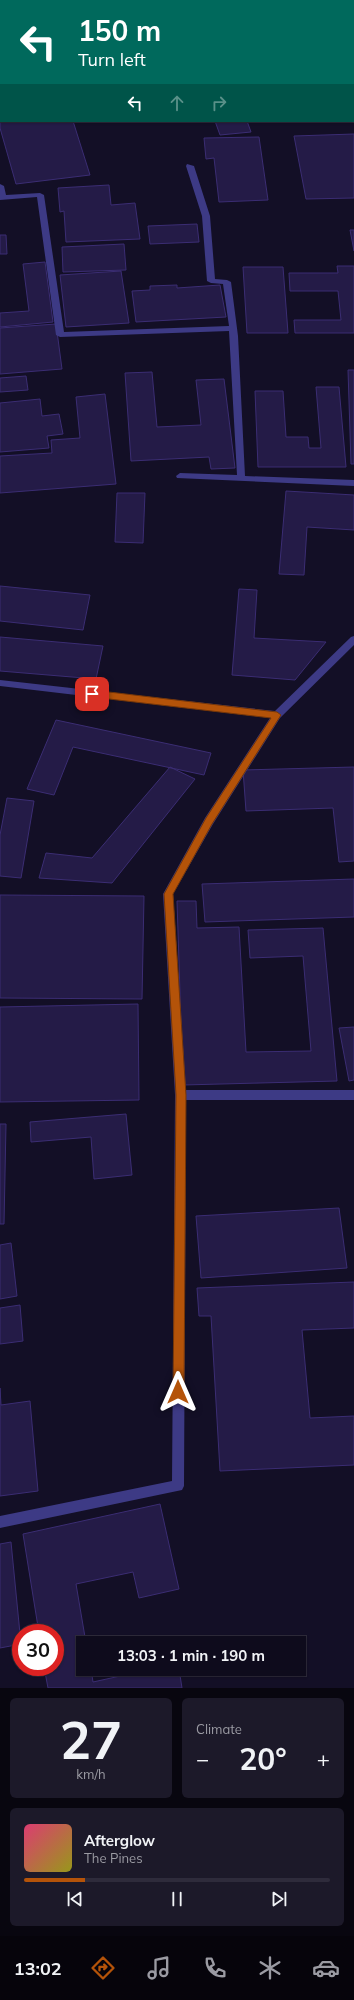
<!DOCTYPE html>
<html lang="en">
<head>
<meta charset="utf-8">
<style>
  body { margin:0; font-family:Mulish,sans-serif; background:#1c1929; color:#f1f3f6; height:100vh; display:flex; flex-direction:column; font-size:15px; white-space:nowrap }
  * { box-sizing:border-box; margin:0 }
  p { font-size:13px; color:#9b9ba3 }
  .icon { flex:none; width:22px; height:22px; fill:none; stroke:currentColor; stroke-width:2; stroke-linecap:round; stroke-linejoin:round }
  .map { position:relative; height:1688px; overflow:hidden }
  .details { display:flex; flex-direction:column; gap:10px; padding:10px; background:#08060f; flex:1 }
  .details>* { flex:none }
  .guide { position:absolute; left:0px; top:0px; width:354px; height:122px; box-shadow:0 1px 3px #0004,0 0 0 1px #2e2b3b; background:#00695c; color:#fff; overflow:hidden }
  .speed { position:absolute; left:12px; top:1624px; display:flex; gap:8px; font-size:20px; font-weight:700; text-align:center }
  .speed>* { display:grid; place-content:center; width:52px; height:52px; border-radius:50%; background:#0e0b1c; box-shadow:0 1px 3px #0004,0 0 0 1px #2e2b3b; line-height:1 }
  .speed .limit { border:6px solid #d22; background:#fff; color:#111 }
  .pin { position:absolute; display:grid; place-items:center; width:34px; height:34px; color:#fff; margin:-17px; border-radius:8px; box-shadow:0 2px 6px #0006 }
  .me { position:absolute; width:44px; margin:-22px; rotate:0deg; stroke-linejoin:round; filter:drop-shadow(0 0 3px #0008) }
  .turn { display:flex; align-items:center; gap:14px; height:84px; padding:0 12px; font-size:18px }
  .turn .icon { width:52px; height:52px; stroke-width:2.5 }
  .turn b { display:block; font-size:28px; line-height:34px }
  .lanes { display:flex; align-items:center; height:38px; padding:0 12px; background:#0003; justify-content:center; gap:20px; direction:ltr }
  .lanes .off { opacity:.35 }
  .big { font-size:30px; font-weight:700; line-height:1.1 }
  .details .card { flex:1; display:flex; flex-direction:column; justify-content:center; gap:6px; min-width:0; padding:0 14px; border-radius:6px; background:#1c1929 }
  .details .dial { align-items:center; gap:0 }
  .dial b { font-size:52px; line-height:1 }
  .song { display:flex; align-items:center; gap:12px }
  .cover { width:48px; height:48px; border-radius:6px; background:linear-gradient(135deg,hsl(340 70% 55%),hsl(60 70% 35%)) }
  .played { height:4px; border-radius:2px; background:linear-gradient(90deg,#b45309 20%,#2e2b3b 20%) }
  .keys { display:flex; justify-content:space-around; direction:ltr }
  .heat { display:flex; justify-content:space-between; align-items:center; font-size:22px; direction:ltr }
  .details .tiles { flex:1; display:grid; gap:10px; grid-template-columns:1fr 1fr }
  .card:last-child { grid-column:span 2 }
  .trip { position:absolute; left:76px; top:1636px; width:230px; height:40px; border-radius:0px; background:#0e0b1c; box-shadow:0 1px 3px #0004,0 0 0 1px #2e2b3b; font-weight:700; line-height:40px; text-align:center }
  .menu { display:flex; height:64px; justify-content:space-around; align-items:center; background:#06040b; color:#9b9ba3 }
  .menu .icon { width:28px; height:28px }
  .menu .current { color:#b45309 }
  .menu b { font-size:18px; color:#f1f3f6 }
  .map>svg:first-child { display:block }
  .building { fill:#241b47; stroke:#3b2d73 }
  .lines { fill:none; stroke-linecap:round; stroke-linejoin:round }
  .street { fill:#3d3a85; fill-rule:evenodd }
  .route { fill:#b45309; stroke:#753606 }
</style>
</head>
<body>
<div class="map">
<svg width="354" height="1688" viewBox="0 0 354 1688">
  <rect width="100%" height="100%" fill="#130f26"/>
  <!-- building -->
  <path class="building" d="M126 0H158V1H114Z
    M265 0H302L303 1H266Z
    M0 49H1L0 94Z
    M0 102 1 121H73L90 175 16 184 0 128Z
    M215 121H247L251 132 220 135Z
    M354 134V198L306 199 294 136Z
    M259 137 268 200 219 202 214 158 206 159 204 138Z
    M109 185 111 205 135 203 140 239 66 242 64 211 60 212 58 188Z
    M197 224 199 242 150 244 148 226Z
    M350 230H354V251Z
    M0 235H6L7 254H0Z
    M124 244 126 270 63 272 62 247Z
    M45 262 53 322 0 327V313L29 311 23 264Z
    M337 266H354V333H295L294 320H341L338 291H290L289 273H338Z
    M243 267H283L288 333H247Z
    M121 271 129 323 66 327 60 275Z
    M177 285V288L220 285 226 317 136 322 132 291 150 290V286Z
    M56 324 62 369 0 374V328Z
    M348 370H354V464H351Z
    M152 372 157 427 201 425 196 380 224 379 235 468 211 469 209 457 131 461 125 373Z
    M26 376 28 390 0 392V378Z
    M316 387H339L346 467H258L255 391H283L286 437H308L309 448H321Z
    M105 394 116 484 0 493V456L52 453 51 440 80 438 76 397Z
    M40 399 42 416 59 414 63 434 47 436 49 448 0 452V403Z
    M286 491 354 495V530L307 527 304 575 279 574Z
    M117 493H145L143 543 115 542Z
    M0 586 90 595 83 630 0 621Z
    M239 589 257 590 254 638 326 642 295 680 232 675Z
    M0 637 103 646 96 679 0 671Z
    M56 720 211 753 204 775 73 747 54 795 27 789Z
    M170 767 195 779 112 883 39 878 46 853 92 858Z
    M354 767V861L339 862 333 808 246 811 243 770Z
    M7 798 34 801 21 878 0 876V835Z
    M354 879V917L205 922 202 884Z
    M0 895 144 896 142 999 0 998Z
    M177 901H196L197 928 239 927 246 1052 311 1051 303 956 250 958 248 930 323 928 337 1081 183 1085Z
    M138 1004 139 1100 0 1102V1007Z
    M354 1027V1080L349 1081 339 1028Z
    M126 1114 132 1175 94 1179 91 1137 31 1142 30 1122Z
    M0 1124H6L4 1224H0Z
    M339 1208 347 1268 201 1278 196 1216Z
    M11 1243 17 1296 0 1299V1245Z
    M354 1282V1328L302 1330 310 1418 354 1416V1465L220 1471 211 1316H199L197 1288Z
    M20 1305 23 1341 0 1344V1308Z
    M0 1388 1 1405 30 1401 38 1491 0 1496Z
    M160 1504 179 1589 139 1598 133 1572 76 1584 86 1643H83V1669H91L93 1682 152 1669H179L182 1688H48L44 1667H55V1633H39L23 1534Z
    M11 1542 21 1644 0 1648V1544Z"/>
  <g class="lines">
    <!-- street -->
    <path class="street" d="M310 0H317V1H310Z
      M353 31H354V36H353Z
      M187 164 194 166 210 216 215 279 227 280 231 282 238 336 245 476 354 480V486L177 478 176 476 180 473 237 475 229 331 60 337 56 335 37 197 0 200V184L4 186 6 195 40 193 44 195 64 332 229 326 223 284 211 283 207 281 202 216 186 166Z
      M354 636V645L280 718 213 824 173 894 186 1090H354V1100H186L184 1486 182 1490 0 1528V1516L172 1481 175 1095 163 894 205 818 270 718 0 686V680L275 711 351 637Z"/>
  </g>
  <!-- route -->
  <path class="route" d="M92 690 277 712 281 715 212 824 173 894 186 1095 184 1392 182 1396 178 1397 175 1396 173 1392 176 1095 164 894 206 818 271 718 92 697 88 694Z"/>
</svg>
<div class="speed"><div class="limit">30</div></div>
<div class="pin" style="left:92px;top:694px;background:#d93025"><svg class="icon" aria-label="arrive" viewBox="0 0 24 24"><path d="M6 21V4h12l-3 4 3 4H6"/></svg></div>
<svg class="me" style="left:178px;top:1392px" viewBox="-20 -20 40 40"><path d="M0-17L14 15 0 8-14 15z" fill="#b45309" stroke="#fff" stroke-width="4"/></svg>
<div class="trip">13:03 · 1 min · 190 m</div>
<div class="guide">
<div class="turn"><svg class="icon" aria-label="left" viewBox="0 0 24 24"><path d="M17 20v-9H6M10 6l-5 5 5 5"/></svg><div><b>150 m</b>Turn left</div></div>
<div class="lanes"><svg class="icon" aria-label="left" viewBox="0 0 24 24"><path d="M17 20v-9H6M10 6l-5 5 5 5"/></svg><svg class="icon off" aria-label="ahead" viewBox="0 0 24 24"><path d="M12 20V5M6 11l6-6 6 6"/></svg><svg class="icon off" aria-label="right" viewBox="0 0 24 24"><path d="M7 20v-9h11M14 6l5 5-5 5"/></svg></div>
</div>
</div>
<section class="details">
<div class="tiles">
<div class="card dial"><b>27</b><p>km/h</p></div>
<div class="card"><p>Climate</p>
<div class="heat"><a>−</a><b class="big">20°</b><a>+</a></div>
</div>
<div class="card">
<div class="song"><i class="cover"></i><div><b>Afterglow</b><p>The Pines</p></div></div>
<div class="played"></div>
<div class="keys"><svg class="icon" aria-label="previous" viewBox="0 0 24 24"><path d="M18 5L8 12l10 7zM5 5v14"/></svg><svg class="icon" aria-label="pause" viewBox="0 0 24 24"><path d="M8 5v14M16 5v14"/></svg><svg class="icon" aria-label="next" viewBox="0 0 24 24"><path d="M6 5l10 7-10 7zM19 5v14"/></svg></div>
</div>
</div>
</section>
<nav class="menu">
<b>13:02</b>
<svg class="icon current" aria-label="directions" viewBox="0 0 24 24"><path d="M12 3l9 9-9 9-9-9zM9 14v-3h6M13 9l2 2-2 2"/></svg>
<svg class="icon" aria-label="music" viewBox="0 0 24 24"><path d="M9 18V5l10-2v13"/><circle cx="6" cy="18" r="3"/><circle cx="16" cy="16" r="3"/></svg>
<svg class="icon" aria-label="phone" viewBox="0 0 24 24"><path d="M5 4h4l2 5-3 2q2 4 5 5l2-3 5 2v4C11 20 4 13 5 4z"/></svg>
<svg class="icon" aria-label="climate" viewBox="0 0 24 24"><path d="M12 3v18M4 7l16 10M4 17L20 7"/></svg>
<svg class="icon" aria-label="car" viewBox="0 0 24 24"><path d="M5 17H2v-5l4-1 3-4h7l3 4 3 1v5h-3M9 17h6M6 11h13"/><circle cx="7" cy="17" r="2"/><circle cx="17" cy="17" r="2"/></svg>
</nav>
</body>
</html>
